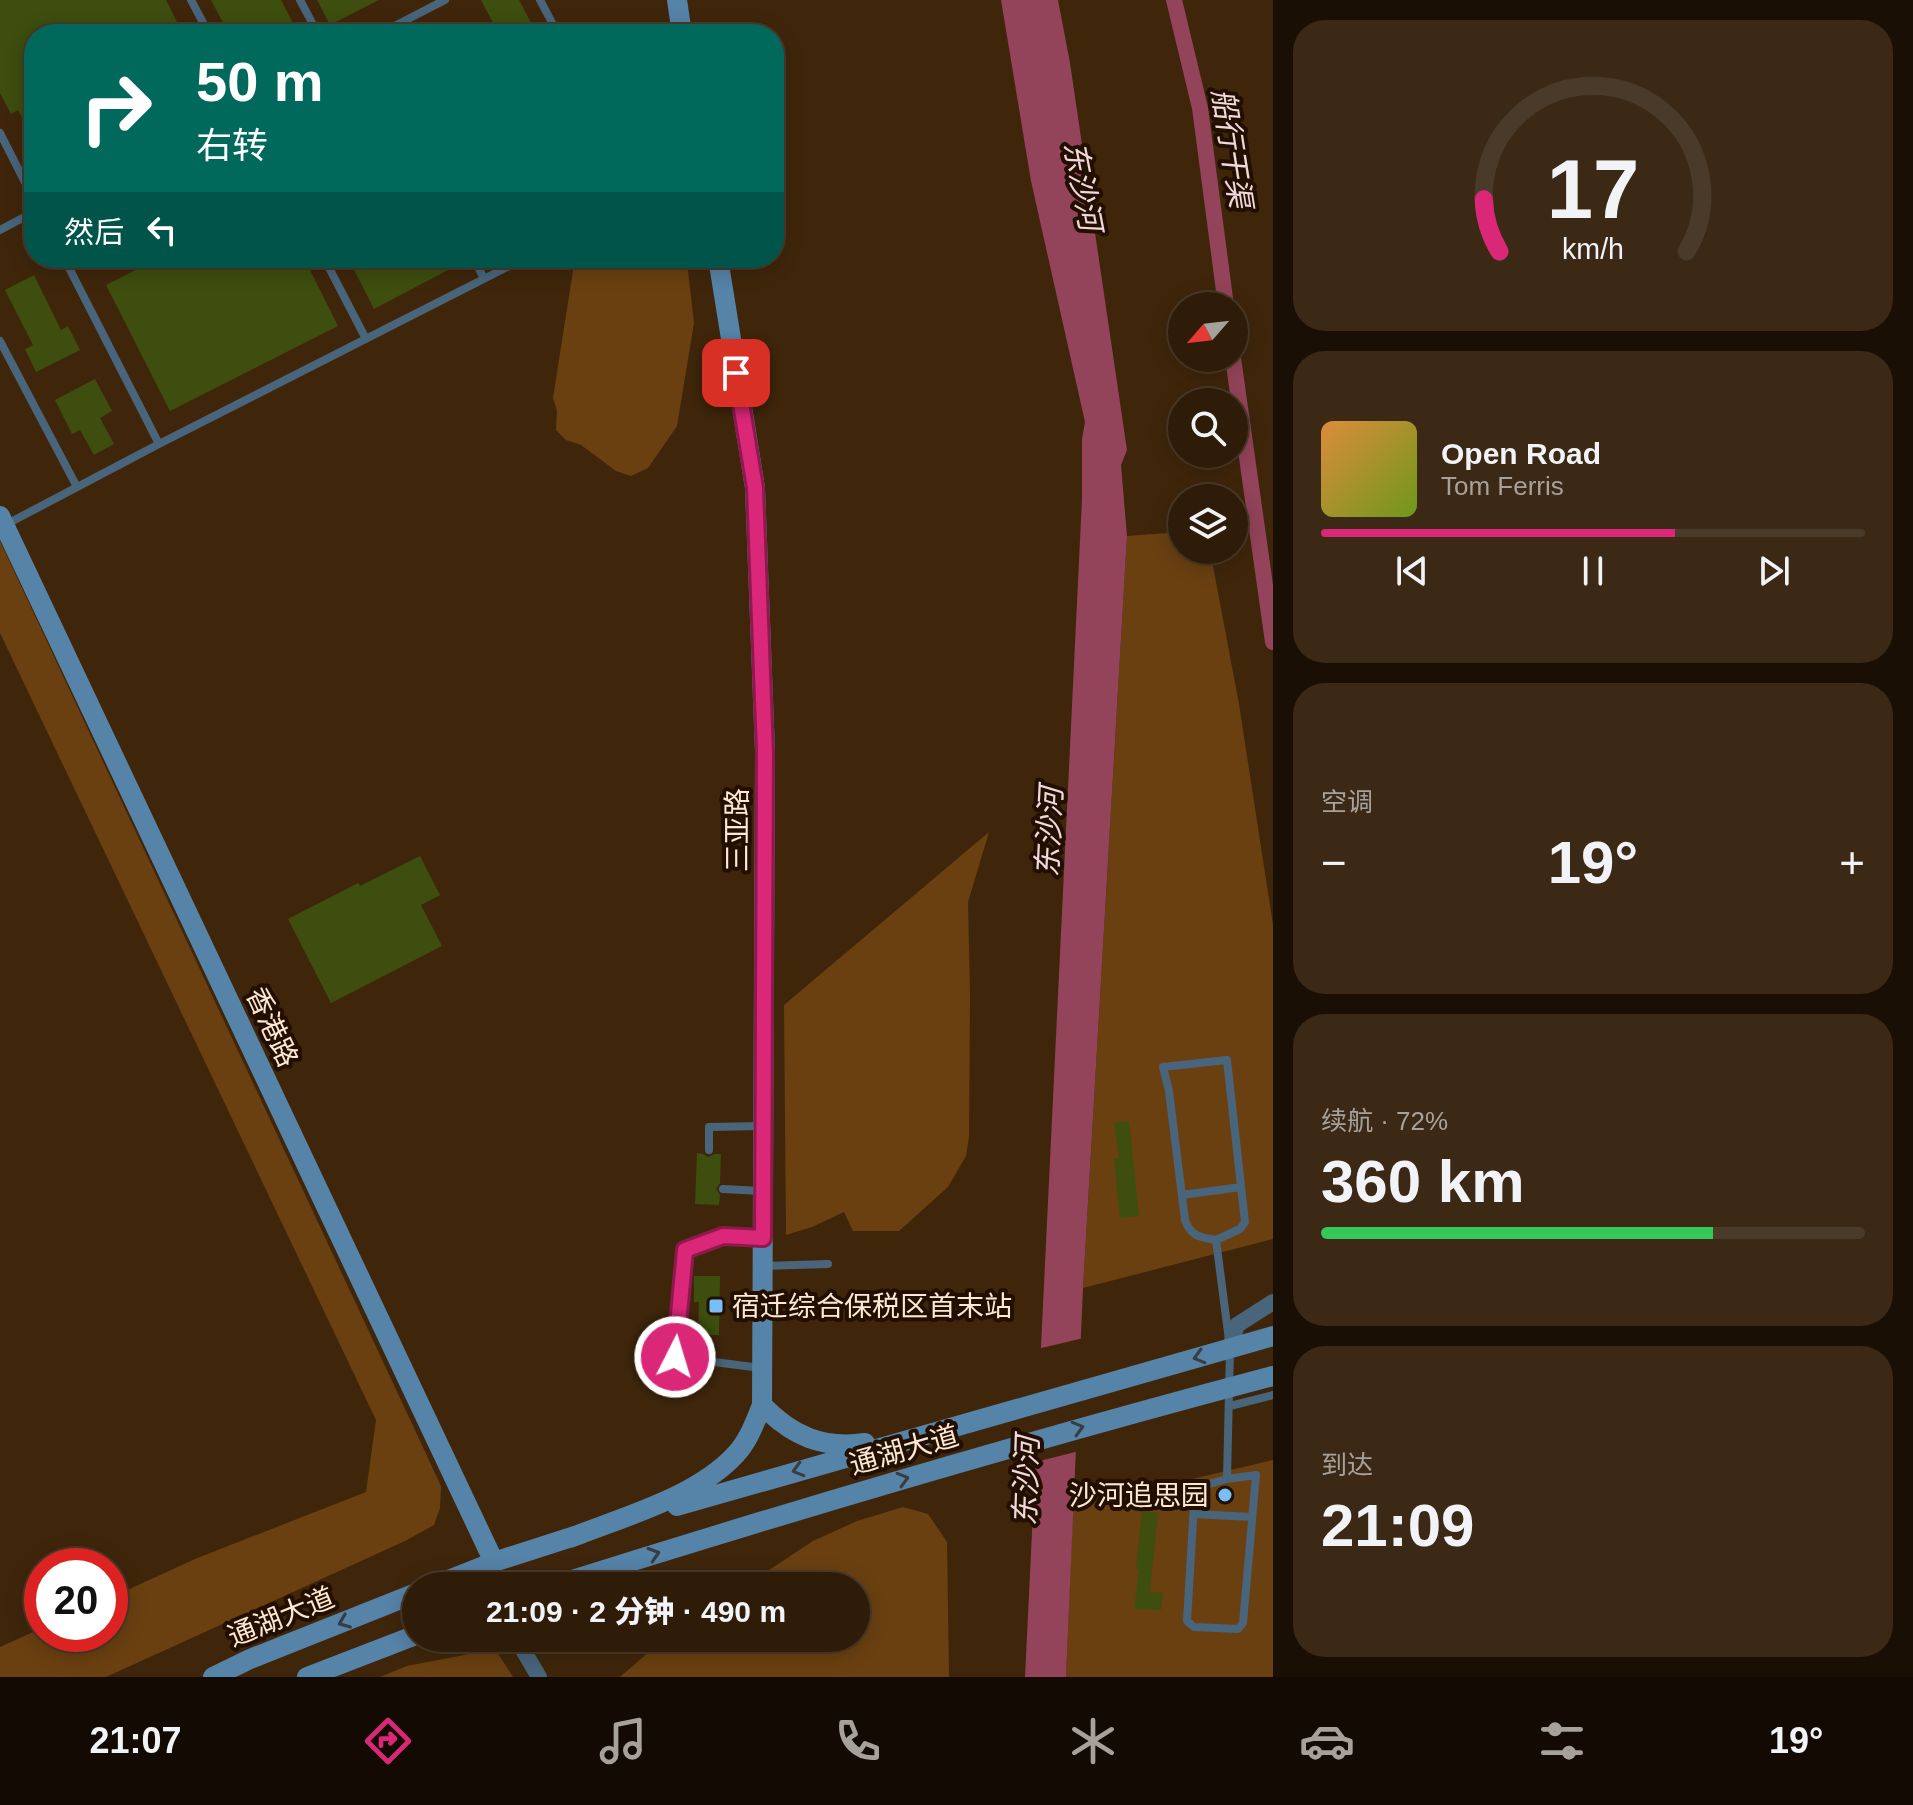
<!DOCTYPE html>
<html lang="zh">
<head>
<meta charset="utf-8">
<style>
  body { margin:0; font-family:Helvetica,"Noto Sans SC",sans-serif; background:#3b2916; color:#f1f3f6; height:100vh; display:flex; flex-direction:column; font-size:30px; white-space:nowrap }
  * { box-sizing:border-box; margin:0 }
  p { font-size:26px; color:#a7a19c }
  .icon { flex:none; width:44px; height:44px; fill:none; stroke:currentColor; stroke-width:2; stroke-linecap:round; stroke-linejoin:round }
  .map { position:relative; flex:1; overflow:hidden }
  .panel { display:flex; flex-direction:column; gap:20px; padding:20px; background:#1a0f04; width:640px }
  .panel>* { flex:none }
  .top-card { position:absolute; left:24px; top:24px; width:760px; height:244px; border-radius:32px; box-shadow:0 4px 20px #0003,0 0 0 2px #4a3a29; background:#00695c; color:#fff; overflow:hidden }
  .needle { width:52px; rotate:242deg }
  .buttons { position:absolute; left:1168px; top:292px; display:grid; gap:16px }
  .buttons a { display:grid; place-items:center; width:80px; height:80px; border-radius:50%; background:#2f1c08; box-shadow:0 4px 20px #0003,0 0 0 2px #4a3a29; font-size:40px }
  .speed { position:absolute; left:24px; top:1548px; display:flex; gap:16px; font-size:40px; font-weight:700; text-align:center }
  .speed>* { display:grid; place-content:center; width:104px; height:104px; border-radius:50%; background:#2f1c08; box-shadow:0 4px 20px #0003,0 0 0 2px #4a3a29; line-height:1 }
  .speed .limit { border:12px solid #d22; background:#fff; color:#111 }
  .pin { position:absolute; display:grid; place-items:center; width:68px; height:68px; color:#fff; margin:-34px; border-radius:16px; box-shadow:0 4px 12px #0006 }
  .me { position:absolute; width:88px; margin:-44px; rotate:5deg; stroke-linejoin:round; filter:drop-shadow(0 0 6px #0008) }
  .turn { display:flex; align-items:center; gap:28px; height:168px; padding:0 40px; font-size:36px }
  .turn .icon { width:104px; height:104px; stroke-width:2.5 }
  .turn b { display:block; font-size:56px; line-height:68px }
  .then { display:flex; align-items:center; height:76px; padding:0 40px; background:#0003; gap:16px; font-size:30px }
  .big { font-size:60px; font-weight:800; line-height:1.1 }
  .panel .card { flex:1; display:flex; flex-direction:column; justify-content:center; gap:12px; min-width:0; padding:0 28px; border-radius:32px; background:#3b2916 }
  .panel .dial { align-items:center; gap:0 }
  .dial svg { height:208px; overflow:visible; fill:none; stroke:#4a3a29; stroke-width:7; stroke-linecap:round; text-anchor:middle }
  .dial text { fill:#f1f3f6; stroke:none }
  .song { display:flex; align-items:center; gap:24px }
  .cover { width:96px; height:96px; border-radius:12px; background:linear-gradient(135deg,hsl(30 70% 55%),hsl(80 70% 35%)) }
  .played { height:8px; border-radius:4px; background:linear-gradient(90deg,#db2777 65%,#4a3a29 65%) }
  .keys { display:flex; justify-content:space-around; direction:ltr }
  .heat { display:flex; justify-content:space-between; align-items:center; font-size:44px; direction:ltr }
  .charge { height:12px; border-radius:6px; background:linear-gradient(90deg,#34c759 72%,#4a3a29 0) }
  .trip { position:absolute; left:402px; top:1572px; width:468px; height:80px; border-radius:40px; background:#2f1c08; box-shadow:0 4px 20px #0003,0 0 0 2px #4a3a29; font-weight:800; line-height:80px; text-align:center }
  .dock { display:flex; height:128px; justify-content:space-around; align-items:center; background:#130b03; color:#a7a19c }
  .dock .icon { width:56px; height:56px }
  .dock .active { color:#db2777 }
  .dock b { font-size:36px; color:#f1f3f6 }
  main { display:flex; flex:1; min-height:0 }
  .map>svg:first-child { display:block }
  .green { fill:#6a4011 }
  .water { fill:#93435a }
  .pier { fill:#3f260b }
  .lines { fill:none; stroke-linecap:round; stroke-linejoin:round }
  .canal { stroke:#93435a; stroke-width:16 }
  .building { fill:#3d4e0e }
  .lane { stroke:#48657c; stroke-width:8 }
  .street { stroke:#48657c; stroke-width:16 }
  .secondary { stroke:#5683a8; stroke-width:20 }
  .oneway { stroke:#373d43 }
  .route-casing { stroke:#8e194d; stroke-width:20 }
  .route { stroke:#db2777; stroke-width:14 }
  .poi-dot { fill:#78bff7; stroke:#220f00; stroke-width:3 }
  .labels { text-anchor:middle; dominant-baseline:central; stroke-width:8; stroke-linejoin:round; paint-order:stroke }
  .street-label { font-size:28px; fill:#fee7d3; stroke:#220f00 }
  .poi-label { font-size:28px; fill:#fee7d3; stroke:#220f00; text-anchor:start }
  .water-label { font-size:30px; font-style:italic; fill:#f1d8dd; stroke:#220f00 }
</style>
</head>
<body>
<main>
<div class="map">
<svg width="1273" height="1677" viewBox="0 0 1273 1677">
  <rect width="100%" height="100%" fill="#3f260b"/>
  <!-- green -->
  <path class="green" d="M575 258H681L688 271 694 323 677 426 648 468 631 476 616 471 581 445 566 440 556 430 557 411 553 398Z
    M1182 532V550H1210L1239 704 1273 925V1239L1083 1288 1127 536Z
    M0 541 441 1486 440 1508 434 1525 405 1541 106 1677H0V1647L42 1628V1634H110V1598L195 1559 366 1492 376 1420 0 633Z
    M989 832 968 902 970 994 969 1137 966 1156 948 1187 899 1231H853L844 1212 812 1227 786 1235 784 1005Z
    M1273 1460V1677H1066L1073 1507Z
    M903 1507 928 1514 947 1542 949 1677H620L665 1638H856V1586H745L813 1541 857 1521Z
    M495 1649 513 1677H380L407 1666Z"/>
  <!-- water -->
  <path class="water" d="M1001 0H1058L1070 63 1127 450 1121 465 1127 536 1083 1288 1066 1677H1025L1082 499V439L1085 422 1031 181Z"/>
  <!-- pier -->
  <path class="pier" d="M1084 1338 1079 1451 1032 1463 1037 1349Z"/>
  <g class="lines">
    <!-- canal -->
    <path class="canal" d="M1174 0 1200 108 1226 306
      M1233 358 1273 642"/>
  </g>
  <!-- building -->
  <path class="building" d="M0 0H166L179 26 163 34H34V141L18 110 11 114 0 93Z
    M211 0H281L295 27 291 29 294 34H229Z
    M317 0H379L330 25Z
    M481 0H519L537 34H499Z
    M159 258H304L338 326 170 411 106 285Z
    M348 258H467V260L374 309Z
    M34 275 61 330 68 326 80 350 36 372 25 349 33 345 5 290Z
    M95 379 112 411 100 418 114 444 94 455 80 430 72 434 55 400Z
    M420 856 440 895 421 905 442 946 331 1003 288 919 358 883 360 886Z
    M1129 1121 1139 1216 1120 1218 1114 1159 1119 1158 1114 1123Z
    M697 1153 703 1154 708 1157 715 1154H721L720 1183 716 1189 720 1195 719 1205 695 1204Z
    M694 1276H720L719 1335H698L699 1302H694Z
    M1142 1511 1158 1513 1150 1592 1163 1593 1161 1610 1134 1609 1139 1569H1136Z"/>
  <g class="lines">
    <!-- lane -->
    <path class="lane" d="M191 0 209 34
      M300 0 318 34
      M540 0 558 34
      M379 34 445 0
      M0 133 34 200
      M0 230 34 212
      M324 258 366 339
      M474 258 484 279
      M0 341 77 487
      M159 444 525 258
      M5 525 159 444 64 258
      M709 1150V1127L763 1126
      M723 1189 762 1191
      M1182 1195 1241 1187
      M1216 1240 1240 1229 1245 1222 1227 1060 1163 1067 1169 1091 1185 1220C1191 1237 1200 1237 1216 1240L1230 1348 1227 1479 1195 1488 1187 1621 1194 1627 1238 1629 1243 1623 1256 1475 1227 1479
      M763 1266 828 1264
      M761 1368 675 1357 685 1250 723 1236 763 1238
      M1230 1406 1273 1395
      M1194 1514 1252 1517"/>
    <!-- street -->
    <path class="street" d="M1230 1348 1237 1325 1273 1302
      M494 1562 495 1586
      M516 1638 539 1677"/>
    <!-- secondary -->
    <path class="secondary" d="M677 0 682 34
      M0 516 494 1562
      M762 1405C792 1436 822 1449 865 1443
      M677 1506 1273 1336
      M570 1538C623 1517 697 1497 736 1454 749 1440 755 1422 762 1405L765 752 755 488 718 258
      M433 1586 494 1562 581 1534
      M553 1586C791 1511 1031 1440 1273 1376
      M213 1677 250 1659 416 1593
      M307 1677 416 1635"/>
  </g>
  <!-- one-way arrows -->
  <defs><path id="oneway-chevron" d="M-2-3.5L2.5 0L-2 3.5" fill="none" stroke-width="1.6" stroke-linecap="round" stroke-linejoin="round" transform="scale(2)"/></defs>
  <g class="oneway">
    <use href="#oneway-chevron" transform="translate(1199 1357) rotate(164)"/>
    <use href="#oneway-chevron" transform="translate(1078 1428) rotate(-16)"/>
    <use href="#oneway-chevron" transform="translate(798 1470) rotate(164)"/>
    <use href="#oneway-chevron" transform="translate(903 1479) rotate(-16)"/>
    <use href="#oneway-chevron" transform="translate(654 1554) rotate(-17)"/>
    <use href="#oneway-chevron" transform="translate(344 1622) rotate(158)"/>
  </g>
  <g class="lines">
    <defs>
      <path id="route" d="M675 1357 685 1250 723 1236 763 1238 765 752 755 488 736 373"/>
    </defs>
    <!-- route casing -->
    <use href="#route" class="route-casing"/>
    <!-- route -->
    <use href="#route" class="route"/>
  </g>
  <!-- markers -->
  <g class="poi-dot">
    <rect x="708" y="1298" width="16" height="16" rx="4"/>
    <circle cx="1225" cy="1495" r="8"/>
  </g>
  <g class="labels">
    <!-- street labels -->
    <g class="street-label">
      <text transform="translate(737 830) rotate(-90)">三亚路</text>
      <text transform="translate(272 1027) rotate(65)">香港路</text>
      <text transform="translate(904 1450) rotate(-16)">通湖大道</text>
      <text transform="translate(281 1617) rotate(-22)">通湖大道</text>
    </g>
    <!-- poi labels -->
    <g class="poi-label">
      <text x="732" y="1306">宿迁综合保税区首末站</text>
      <text x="1209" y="1495" text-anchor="end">沙河追思园</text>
    </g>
    <!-- water labels -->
    <g class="water-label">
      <text transform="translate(1232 148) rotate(81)">船行干渠</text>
      <text transform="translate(1083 186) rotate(79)">东沙河</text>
      <text transform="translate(1049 832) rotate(-87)">东沙河</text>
      <text transform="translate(1026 1481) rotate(-88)">东沙河</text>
    </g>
  </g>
</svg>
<div class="buttons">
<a><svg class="needle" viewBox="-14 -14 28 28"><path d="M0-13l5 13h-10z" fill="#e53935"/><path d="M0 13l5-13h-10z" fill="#a7a19c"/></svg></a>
<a><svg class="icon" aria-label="search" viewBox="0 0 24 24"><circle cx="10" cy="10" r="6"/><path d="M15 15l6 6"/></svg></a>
<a><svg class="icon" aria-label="layers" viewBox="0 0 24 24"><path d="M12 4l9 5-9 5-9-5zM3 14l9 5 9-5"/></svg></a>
</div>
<div class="speed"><div class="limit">20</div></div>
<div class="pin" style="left:736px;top:373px;background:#d93025"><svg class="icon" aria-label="arrive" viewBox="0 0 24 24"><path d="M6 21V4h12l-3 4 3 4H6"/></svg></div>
<svg class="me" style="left:675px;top:1357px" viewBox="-20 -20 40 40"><circle r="17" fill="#db2777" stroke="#fff" stroke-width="3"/><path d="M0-11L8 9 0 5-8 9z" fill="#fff"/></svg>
<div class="trip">21:09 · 2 分钟 · 490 m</div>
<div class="top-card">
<div class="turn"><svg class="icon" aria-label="right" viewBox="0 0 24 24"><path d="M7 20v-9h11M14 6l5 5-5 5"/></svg><div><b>50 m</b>右转</div></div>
<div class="then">然后<svg class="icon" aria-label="left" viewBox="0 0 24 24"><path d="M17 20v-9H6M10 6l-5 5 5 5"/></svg></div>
</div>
</div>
<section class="panel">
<div class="card dial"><svg viewBox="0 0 100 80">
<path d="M14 69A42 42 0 1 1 86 69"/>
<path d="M14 69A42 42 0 0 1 8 49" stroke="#db2777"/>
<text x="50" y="56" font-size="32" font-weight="700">17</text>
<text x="50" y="72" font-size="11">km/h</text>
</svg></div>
<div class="card">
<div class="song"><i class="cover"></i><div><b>Open Road</b><p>Tom Ferris</p></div></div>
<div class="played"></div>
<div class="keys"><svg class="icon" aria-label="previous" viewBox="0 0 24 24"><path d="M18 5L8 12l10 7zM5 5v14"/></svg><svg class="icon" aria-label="pause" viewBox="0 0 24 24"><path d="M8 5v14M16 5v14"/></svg><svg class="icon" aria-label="next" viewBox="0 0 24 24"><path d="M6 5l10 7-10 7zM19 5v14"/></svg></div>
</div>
<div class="card"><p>空调</p>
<div class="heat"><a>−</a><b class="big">19°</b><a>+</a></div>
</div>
<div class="card"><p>续航 · 72%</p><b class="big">360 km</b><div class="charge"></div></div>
<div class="card"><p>到达</p><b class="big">21:09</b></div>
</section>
</main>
<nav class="dock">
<b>21:07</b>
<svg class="icon active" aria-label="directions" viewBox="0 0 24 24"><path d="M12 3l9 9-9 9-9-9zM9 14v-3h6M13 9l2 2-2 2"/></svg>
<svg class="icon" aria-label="music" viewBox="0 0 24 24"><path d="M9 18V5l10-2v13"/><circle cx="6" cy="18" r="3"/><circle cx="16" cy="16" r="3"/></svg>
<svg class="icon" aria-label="phone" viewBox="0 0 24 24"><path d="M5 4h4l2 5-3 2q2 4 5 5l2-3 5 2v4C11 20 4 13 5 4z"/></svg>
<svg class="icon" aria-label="climate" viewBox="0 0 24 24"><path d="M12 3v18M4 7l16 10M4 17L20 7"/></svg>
<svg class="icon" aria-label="car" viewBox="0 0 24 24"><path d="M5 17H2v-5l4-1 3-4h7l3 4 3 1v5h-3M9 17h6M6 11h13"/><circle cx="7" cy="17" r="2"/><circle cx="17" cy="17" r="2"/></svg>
<svg class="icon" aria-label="filters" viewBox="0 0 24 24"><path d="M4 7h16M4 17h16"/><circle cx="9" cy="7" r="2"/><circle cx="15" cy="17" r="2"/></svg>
<b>19°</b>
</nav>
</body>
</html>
